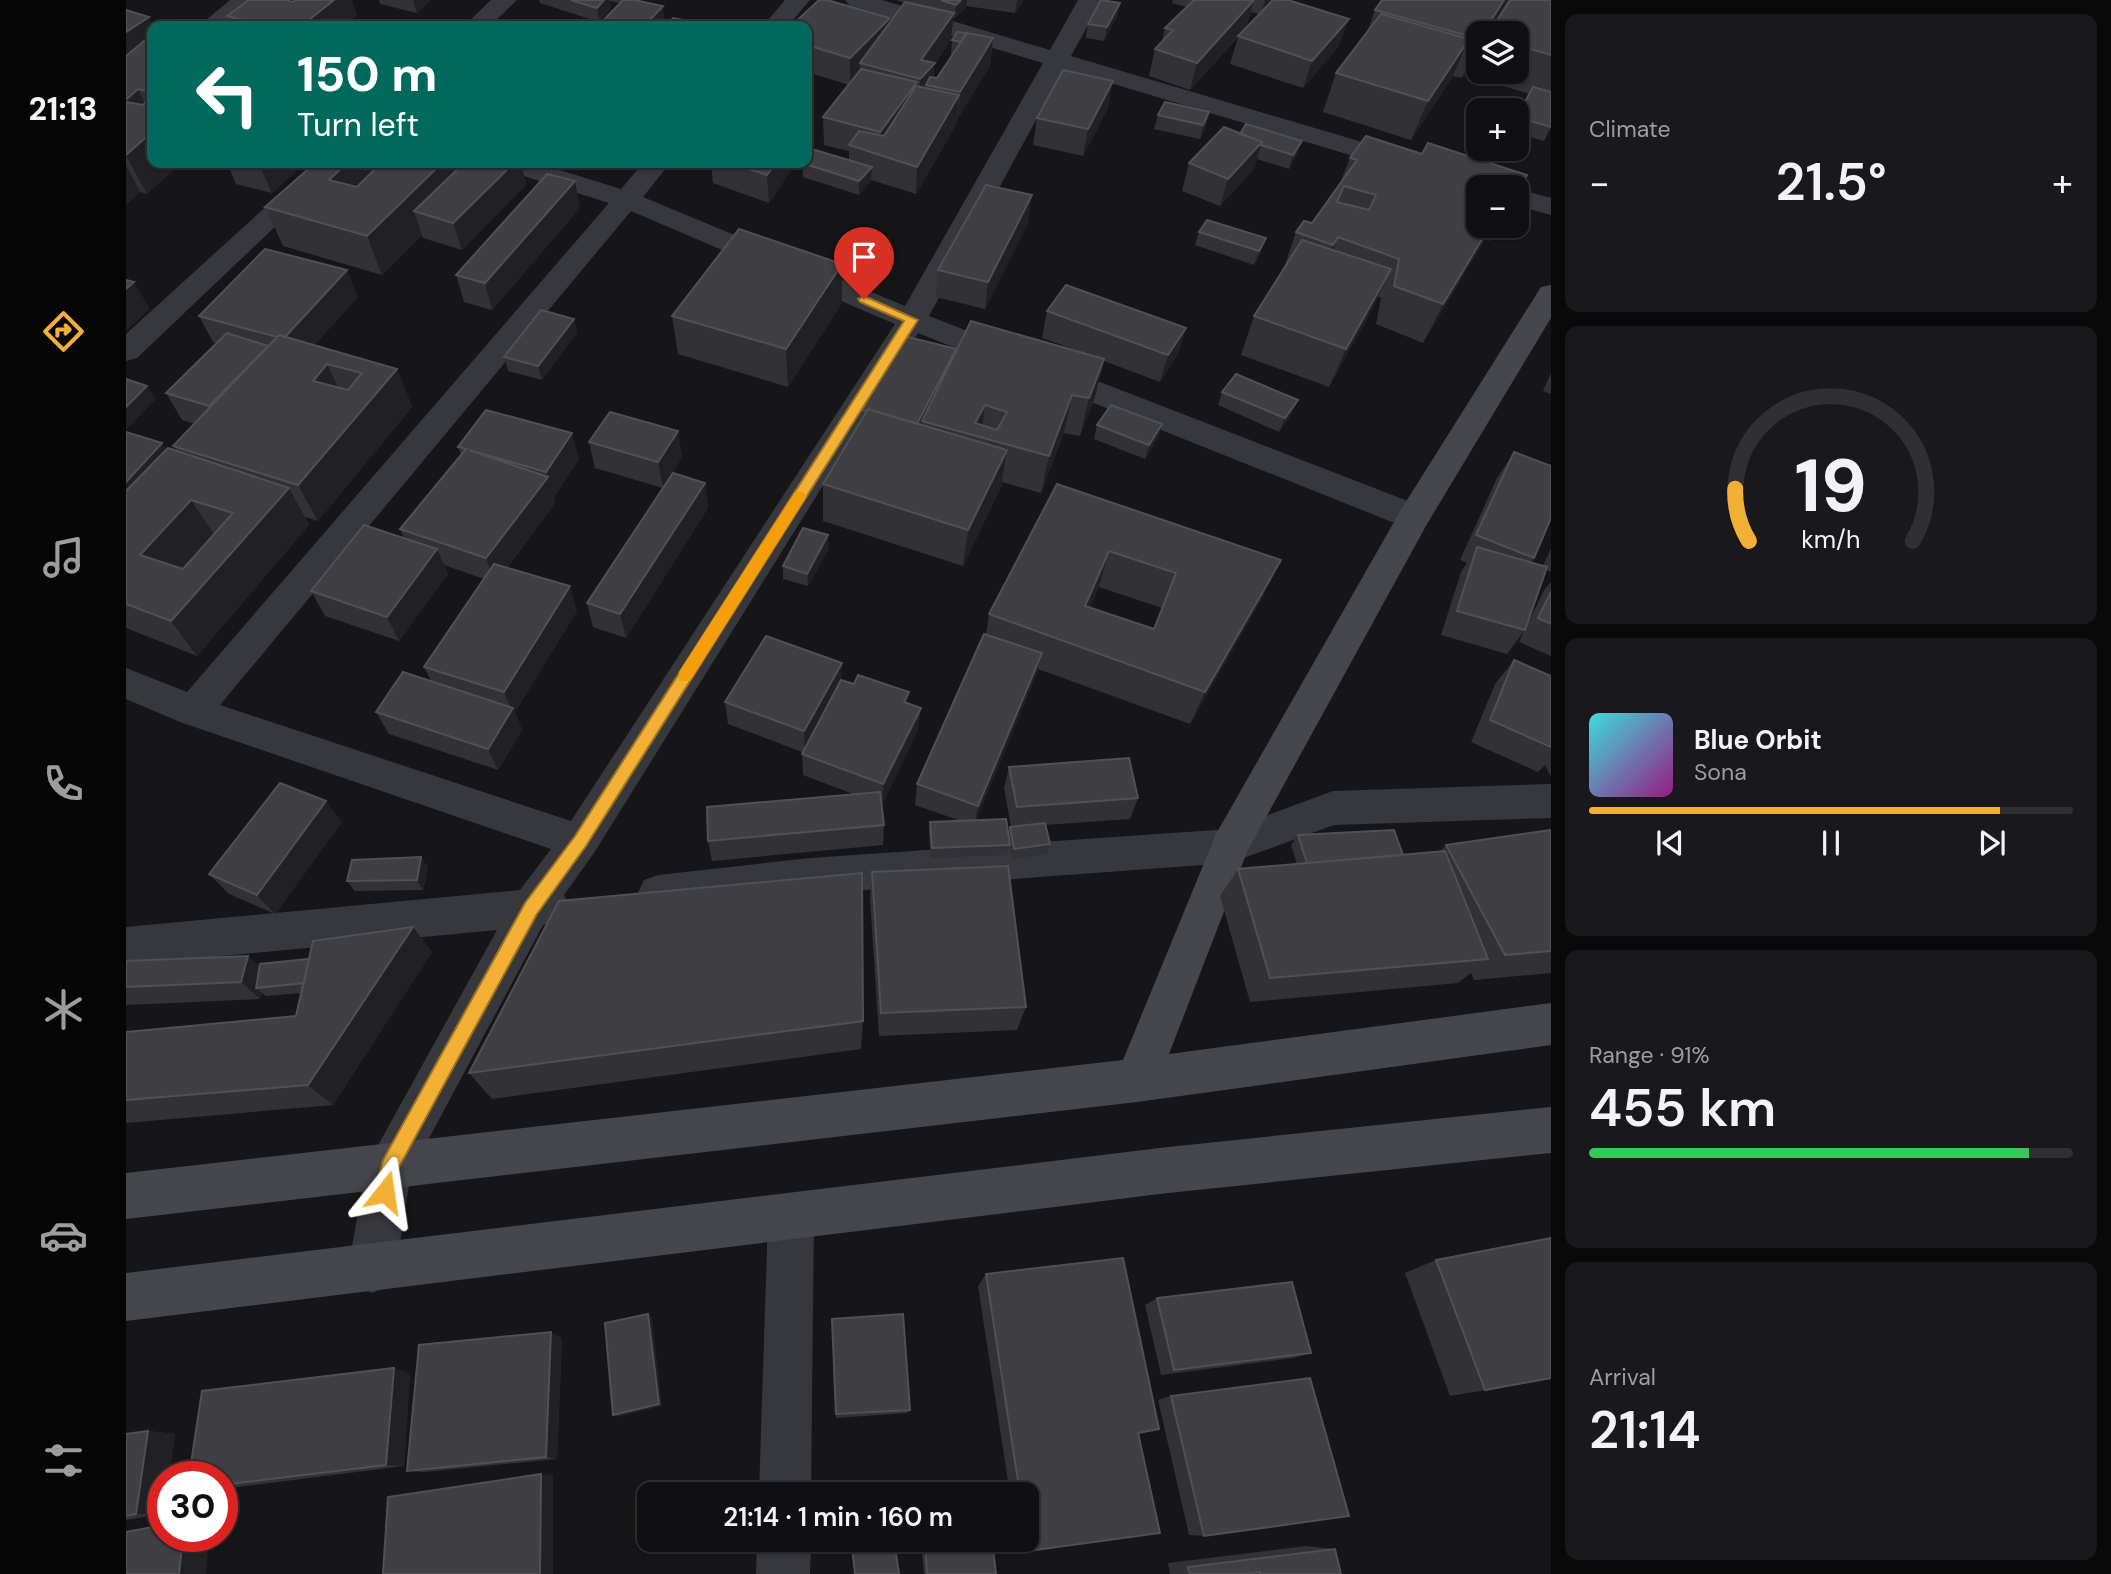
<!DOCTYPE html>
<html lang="en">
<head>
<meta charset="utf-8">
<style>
  body { margin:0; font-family:"DM Sans",sans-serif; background:#19191b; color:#f1f3f6; height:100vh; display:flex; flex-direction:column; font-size:26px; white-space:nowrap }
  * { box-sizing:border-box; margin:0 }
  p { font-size:23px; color:#9c9d9f }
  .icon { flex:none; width:38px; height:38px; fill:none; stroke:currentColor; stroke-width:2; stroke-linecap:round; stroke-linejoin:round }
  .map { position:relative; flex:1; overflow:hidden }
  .side { display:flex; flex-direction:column; gap:14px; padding:14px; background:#09090a; width:560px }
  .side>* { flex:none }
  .hud { position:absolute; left:21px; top:21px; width:665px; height:147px; border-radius:14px; box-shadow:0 2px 5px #0004,0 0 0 2px #303032; background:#00695c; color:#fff; overflow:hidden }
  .fabs { position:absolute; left:1340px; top:21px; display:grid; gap:14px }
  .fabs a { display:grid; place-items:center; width:63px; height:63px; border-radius:14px; background:#101012; box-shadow:0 2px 5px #0004,0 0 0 2px #303032; font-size:35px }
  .speed { position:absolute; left:21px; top:1461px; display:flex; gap:14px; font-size:35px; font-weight:700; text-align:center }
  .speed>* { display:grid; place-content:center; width:91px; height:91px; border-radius:50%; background:#101012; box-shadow:0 2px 5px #0004,0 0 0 2px #303032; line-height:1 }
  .speed .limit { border:10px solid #d22; background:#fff; color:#111 }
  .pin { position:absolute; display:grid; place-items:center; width:60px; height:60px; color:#fff; margin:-72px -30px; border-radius:50% 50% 50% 0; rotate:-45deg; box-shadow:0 0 7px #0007 }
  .pin .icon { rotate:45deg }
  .me { position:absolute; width:77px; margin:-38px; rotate:15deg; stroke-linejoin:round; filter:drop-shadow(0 0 5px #0008) }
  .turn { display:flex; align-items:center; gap:24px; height:147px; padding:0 35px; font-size:32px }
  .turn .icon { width:91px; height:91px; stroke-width:2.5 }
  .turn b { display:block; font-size:49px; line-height:60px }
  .big { font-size:52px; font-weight:600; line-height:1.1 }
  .side .card { flex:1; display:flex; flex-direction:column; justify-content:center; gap:10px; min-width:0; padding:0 24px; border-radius:14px; background:#19191b }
  .side .dial { align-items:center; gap:0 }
  .dial svg { height:182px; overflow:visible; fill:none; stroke:#303032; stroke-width:7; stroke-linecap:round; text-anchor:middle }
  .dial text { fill:#f1f3f6; stroke:none }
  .song { display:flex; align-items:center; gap:21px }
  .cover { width:84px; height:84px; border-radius:10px; background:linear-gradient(135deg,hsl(180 70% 55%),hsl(310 70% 35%)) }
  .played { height:7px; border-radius:4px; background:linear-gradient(90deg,#f2b134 85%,#303032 85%) }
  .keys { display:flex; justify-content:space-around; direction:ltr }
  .heat { display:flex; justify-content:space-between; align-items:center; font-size:38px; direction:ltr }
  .charge { height:10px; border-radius:5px; background:linear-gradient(90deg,#34c759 91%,#303032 0) }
  .trip { position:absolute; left:511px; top:1482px; width:402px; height:70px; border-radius:14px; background:#101012; box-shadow:0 2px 5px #0004,0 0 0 2px #303032; font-weight:600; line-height:70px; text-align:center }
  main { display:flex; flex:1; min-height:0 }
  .dock { display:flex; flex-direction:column; width:126px; justify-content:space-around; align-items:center; background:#060607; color:#9c9d9f }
  .dock .icon { width:49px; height:49px }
  .dock .selected { color:#f2b134 }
  .dock b { font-size:32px; color:#f1f3f6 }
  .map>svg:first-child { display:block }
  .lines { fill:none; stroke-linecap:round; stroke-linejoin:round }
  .street { fill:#37383d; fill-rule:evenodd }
  .secondary { fill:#45474d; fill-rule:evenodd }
  .wall { fill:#323236; fill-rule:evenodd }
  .shaded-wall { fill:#212124 }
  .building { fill:#3f3f44; stroke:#4f5156; stroke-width:2; fill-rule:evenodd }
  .route { fill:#f2b134; stroke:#9d7322; stroke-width:2 }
  .slow { fill:#f59e0b }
</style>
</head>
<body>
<main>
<nav class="dock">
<b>21:13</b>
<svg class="icon selected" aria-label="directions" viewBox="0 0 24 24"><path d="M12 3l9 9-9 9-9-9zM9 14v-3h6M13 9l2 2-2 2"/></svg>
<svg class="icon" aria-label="music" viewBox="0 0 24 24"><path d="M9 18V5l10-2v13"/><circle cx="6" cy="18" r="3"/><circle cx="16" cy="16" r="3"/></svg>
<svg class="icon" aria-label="phone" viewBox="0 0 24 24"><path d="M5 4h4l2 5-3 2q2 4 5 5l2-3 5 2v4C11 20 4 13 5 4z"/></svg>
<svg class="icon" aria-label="climate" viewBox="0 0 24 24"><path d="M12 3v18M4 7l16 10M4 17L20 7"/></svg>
<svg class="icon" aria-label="car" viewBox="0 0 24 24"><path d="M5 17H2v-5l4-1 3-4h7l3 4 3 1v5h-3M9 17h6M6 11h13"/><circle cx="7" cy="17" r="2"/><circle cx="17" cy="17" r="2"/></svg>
<svg class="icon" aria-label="filters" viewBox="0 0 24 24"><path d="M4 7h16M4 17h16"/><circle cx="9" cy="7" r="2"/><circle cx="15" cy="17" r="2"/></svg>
</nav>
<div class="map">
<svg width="1425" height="1574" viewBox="0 0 1425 1574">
  <rect width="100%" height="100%" fill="#161618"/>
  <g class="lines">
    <!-- street -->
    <path class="street" d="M104 0H130L99 26H73Z
      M365 0H391L364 26H338Z
      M659 0H684L662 26H637Z
      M719 0H756L924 50 952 0H976L945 56 1368 181 1372 187H1353V193H1350L938 69 803 316 1300 508 1305 517 1300 526 1288 529 1276 526 792 333 468 853 438 895 443 906 437 919 417 925 285 1172 270 1269 263 1286 246 1293 229 1286 222 1269 240 1167 371 930 0 965V927L394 890 425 849 54 722 0 699V668L61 692 483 203 376 169 372 163H411L495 189 517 163H544L517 197 779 306 917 63 723 5ZM505 211 769 324 445 821 94 705Z
      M188 163H216L11 358 0 361V334Z
      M1391 189 1425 198V215L1391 206Z
      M1425 784V818L1208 825 1104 863 684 894 532 911 518 906 512 893 518 880 532 875 684 858 1104 829 1207 791Z
      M665 1193 682 1199 688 1216 685 1494H633L642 1216 648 1199Z
      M631 1540H685L684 1574H630Z"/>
    <!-- secondary -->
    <path class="secondary" d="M1425 285V318L1301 524 1121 852 1043 1054 1425 1003V1045L1011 1102 0 1219V1173L997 1060 1090 834 1276 508 1415 287Z
      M1425 1107V1153L1042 1193 0 1321V1273L1042 1147Z"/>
  </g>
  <!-- wall -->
  <path class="wall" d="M253 0H305L291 13 254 4Z
    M413 0H518L494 3 483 1 485 9 473 22 414 3Z
    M770 0H898L889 13 840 6V8L829 18H827L825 40 808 65V77L811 78 827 54H825L826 40 867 38 864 66 831 119V123L790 194 745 180 733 195 677 177 676 163 723 160V151L698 145 697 117 723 85 681 72V26L764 22 778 3Z
    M1047 0H1146L1213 46 1177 88 1104 64 1112 37 1064 90 1023 76 1029 49 1036 41 1039 28 1061 7 1046 3ZM1125 12 1133 14 1120 27Z
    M1425 0V127L1418 141 1391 133V115L1404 94 1343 76 1353 55V72H1391V33H1353V52L1336 78 1327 76 1285 140 1197 112 1210 73 1241 32 1249 10Z
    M994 3 991 16 978 41 960 38 962 24Z
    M0 10 26 26V163L21 194 14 192 0 205Z
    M231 15 218 26H106L101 16Z
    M982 108 957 156 907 145 911 118Z
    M1083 112 1080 126 1074 139 1028 129 1032 115Z
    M1098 127 1171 154 1163 169 1131 159 1128 169 1094 206 1056 191 1063 163Z
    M1224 158 1391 187 1353 226H1374L1365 241 1359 239 1297 343 1250 324 1255 298 1252 297 1247 308 1203 387 1115 355 1128 316 1157 271 1170 232 1186 223 1214 183Z
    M101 163H179L146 193 110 184Z
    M189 163H395L400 185 336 250 297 238 296 235 256 275 157 246 139 207Z
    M585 163H670L643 203 587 183Z
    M454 208 366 310 338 302 330 275Z
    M902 223 859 309 810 297 812 270Z
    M1073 232 1140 238 1135 252 1128 265 1069 245Z
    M232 297 188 345 271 369 286 407 192 521 179 517 183 525 71 656 0 628V432L36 443 40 450H50L47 446 69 424 56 420 40 393 90 343 87 342 73 316Z
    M716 303 662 387 552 354 546 316Z
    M921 311 1060 328 1052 354 1034 382 978 361 969 397 954 436 938 433 915 493 876 482 875 487 837 566 697 521V484L736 419V410L830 349 961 354 916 338Z
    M448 319 451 332 416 380 382 371 378 357Z
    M1425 373V394L1417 391Z
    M1096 392 1172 400 1166 413 1153 432 1092 405Z
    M1036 424 1032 438 1019 459 968 439 971 425Z
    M552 431 556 457 537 488 469 468 463 442Z
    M332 447 453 459 428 497 429 503 381 568 451 611 389 712 396 730 372 770 263 734 250 712 305 681 298 667 358 579 318 565 322 574 273 641 199 616 185 591 278 538 274 529 335 455Z
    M1388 452 1408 558 1405 563 1417 566 1425 548V572L1420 570 1400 628 1418 590 1425 582V656L1393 642 1398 631 1381 654 1315 635 1335 572 1341 563 1334 560 1371 478Z
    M579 483 582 508 500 638 467 627 461 603Z
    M931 484 1138 595 1064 724 912 669 910 676 850 820 882 833 884 827H885L878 788 883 767 1012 798 1004 819 919 825 924 844 921 854 886 859 883 847 881 855 805 858 803 832 804 822 832 820 789 805 791 784 860 634 863 614ZM973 587 1036 608 1028 629 964 608Z
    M703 548 682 586 657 579V566Z
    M1388 660 1425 676V777L1419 765 1412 772 1345 742 1369 684Z
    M715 680 782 703 792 730 756 805 758 825 757 845 586 861 582 841 727 794 677 775 676 752 602 724 599 702Z
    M216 822 149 914 103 894 83 874Z
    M1425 830V973L1348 980 1345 973 1332 983 1124 1002 1094 896 1112 869 1171 864 1165 845 1172 835 1277 855 1314 851 1320 845Z
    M295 857 302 868 297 890 229 891 221 881Z
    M746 872 900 1007 891 1030 753 1036 744 899Z
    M287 927 306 952 207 1105 0 1123V1032L170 1016 176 993 140 996 136 993 134 999 0 1005V961L122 956 134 967 183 959Z
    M737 1021 735 1049 366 1099 343 1073Z
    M1310 1260 1425 1379 1324 1396 1279 1273Z
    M860 1274 1033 1429 1013 1434 903 1551 892 1548 890 1540H901V1494H884L852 1286Z
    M1031 1298 1185 1353 1167 1358 1035 1375 1019 1305Z
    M706 1319 784 1410 781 1413 710 1418Z
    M436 1338 431 1459 298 1472 281 1471Z
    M284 1373 278 1466 96 1489V1477Z
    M1045 1396 1078 1536 1063 1535 1032 1400Z
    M22 1431 49 1434 43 1477H37V1514L0 1520V1434Z
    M761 1540H768L729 1574 726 1546Z
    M825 1540H866L870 1574H798L795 1542Z
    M1180 1546 1209 1549 1215 1574H1044L1042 1563Z"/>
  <!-- shaded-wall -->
  <path class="shaded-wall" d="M208 0H226L231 15 218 26H175Z
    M287 0H305L291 13Z
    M478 0H483L485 9 473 22 471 8Z
    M835 0H841L840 8 829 18 830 5Z
    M891 0H898L889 13Z
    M1128 0 1120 27 1064 90 1071 63Z
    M1139 0H1146L1135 15Z
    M1378 0H1384L1365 33H1357Z
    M994 3 991 16 978 41 981 27Z
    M537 6 539 26H518Z
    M828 13 825 40 808 65 807 86 800 85 799 100 793 107 795 60Z
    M23 17 27 26 26 50 0 68V32Z
    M764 18 763 45 734 63V75L724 85V58Z
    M1223 19 1213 46 1177 88 1186 61Z
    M867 38 864 66 832 119 834 92Z
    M1343 39 1326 78 1285 140 1302 101Z
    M1353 39V52L1336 78Z
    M987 81 982 108 957 156 962 129Z
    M791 82 790 109 754 155V132Z
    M12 89 26 119V163H56L21 194 0 155V100Z
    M833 95 831 123 790 194 791 167Z
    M1083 112 1080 126 1074 139 1077 125Z
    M1176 141 1171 154 1163 169 1167 155Z
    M1136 142 1128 169 1094 206 1102 179Z
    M138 163H179L146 193 134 166Z
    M221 163H273L218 219 203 180Z
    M316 163H360L288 211 296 235 256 275 241 236Z
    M388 163H395L400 185 336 250 327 223Z
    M650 163H670L643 203 641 175Z
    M0 165 14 192 0 205Z
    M746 167 745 181 733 195V181Z
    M449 181 454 208 366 310 359 283Z
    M906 195 902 223 859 309 862 282Z
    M1364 226H1366L1359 239 1297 343 1317 304Z
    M1212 237 1197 276 1192 284 1207 245Z
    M1140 238 1135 252 1128 265 1133 251Z
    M716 264V303L662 387 660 349Z
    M1265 269 1247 308 1203 387 1220 349Z
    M221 270 232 297 171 365 158 339Z
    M8 282 24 309 0 331V289Z
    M448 319 451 332 416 380 412 366Z
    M1060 328 1052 354 1034 382 1042 355Z
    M830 349 796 421 795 440 790 426Z
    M978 359 969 397 954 436 963 398Z
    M201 364 219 402 187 381Z
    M271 369 286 407 192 521 172 485Z
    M21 386 30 399 0 430V407Z
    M946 395 938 433 915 493 923 456Z
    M1172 400 1166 413 1153 432 1159 418Z
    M859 405 855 437 849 423Z
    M1036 424 1032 438 1019 459 1023 445Z
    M552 431 556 457 537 488 532 462Z
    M446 433 453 459 428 497 429 503 369 583 360 558 422 478 420 472Z
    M36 443 60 481 0 547V482Z
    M881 450 875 487 837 566 842 530Z
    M579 483 582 508 500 638 494 614Z
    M163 488 183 525 71 656 45 621Z
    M65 500 89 536 41 590 14 555Z
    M702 535 703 548 682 586 681 574Z
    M311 549 322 574 273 641 261 617Z
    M983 551 973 587 950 641 959 606Z
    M1155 560 1138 595 1064 724 1079 692Z
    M444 586 451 611 389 712 396 730 372 770 362 749 386 710 378 692Z
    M916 653 910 676 848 826 852 806Z
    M716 663 715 686 679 753 678 731Z
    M783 692 781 715 778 702Z
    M795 708 792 730 756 805 757 784Z
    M200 801 216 822 149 914 131 895Z
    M295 857 302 868 297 890 291 880Z
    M287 927 306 952 207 1105 182 1085Z
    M122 956 141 973 130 988 136 993 134 999 115 982Z
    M522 1314 526 1317 536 1406 492 1417 487 1415Z
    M425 1332 436 1338 431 1459 420 1457Z
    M268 1368 284 1373 278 1466 260 1465Z
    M22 1431 49 1434 43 1477H37V1514H10Z
    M415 1474 427 1475V1574H414Z
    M57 1536H83L80 1574H53Z"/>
  <!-- building -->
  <path class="building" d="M123 0H160L166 2 169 0H208L175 26H140L101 16Z
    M445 0H478L471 8Z
    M497 0H508L537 6 518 26H472Z
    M693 0H701L764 18 724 58 681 45V26H665Z
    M815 0H835L830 5Z
    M975 0 994 3 981 27 962 24Z
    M1068 0H1128L1071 63 1029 49 1047 30 1039 28Z
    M1147 0H1162L1223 19 1186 61 1112 36Z
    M1256 0H1378L1357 33H1353V39L1249 10Z
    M1384 0H1425V55L1391 45V33H1363Z
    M779 2 828 13 795 60 809 63 794 79 734 63Z
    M0 10 23 17 0 32Z
    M1255 14 1343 39 1302 101 1210 73Z
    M547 18 586 26H541Z
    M831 32 840 33 835 42 826 40Z
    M841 33 867 38 834 92 800 85 804 77 811 78Z
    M18 41 26 43V92L12 89 0 100V56Z
    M735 69 791 82 754 132 697 117Z
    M937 70 987 81 962 129 911 118Z
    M790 86 833 95 791 167 723 145 733 131 758 136Z
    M1407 87 1425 92V127L1391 117Z
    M26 96V132L0 155V102L17 105Z
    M1039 102 1083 112 1077 125 1032 115Z
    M1120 124 1176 141 1167 155 1135 145 1136 142 1114 134Z
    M1098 127 1136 142 1102 179 1063 163Z
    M1240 136 1296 154 1302 143 1401 175 1391 192V187H1353V226H1364L1317 304 1268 286 1273 259 1212 237 1207 245 1170 232 1178 221 1186 223 1231 160 1224 158ZM1218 186 1250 195 1243 210 1211 202Z
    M689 150 746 167 733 181 676 163H681V159Z
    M122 163H138L134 166Z
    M189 163H221L203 180 231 187 255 163H316L241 236 139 207Z
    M338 163H388L327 223 288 211Z
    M604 163H650L641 175Z
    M421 174 449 181 359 283 330 275Z
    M860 185 906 195 862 282 812 270Z
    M1081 220 1140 238 1133 251 1073 232Z
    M613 229 716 264 660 349 546 316Z
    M1176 240 1265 269 1220 349 1128 316Z
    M139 249 221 270 159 337 153 335 151 337 73 316Z
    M0 280 8 282 0 289Z
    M940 285 1060 328 1042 355 921 311Z
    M415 310 448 319 412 366 378 357Z
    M845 321 978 359 963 398 946 395 923 456 796 421ZM859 405 881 412 871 430 849 423Z
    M101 333 142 346 83 406 40 393Z
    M153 335 271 369 172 485 47 446ZM201 364 236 373 222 390 187 381Z
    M778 336 830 349 791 424 742 409 740 412 736 410Z
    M1110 374 1172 400 1159 418 1096 392Z
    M0 379 21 386 0 407Z
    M985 405 1036 424 1023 445 971 425Z
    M742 409 881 450 842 530 697 484Z
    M360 410 446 433 420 472 343 450 422 477 360 558 274 529 340 449 332 447Z
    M484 412 552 431 532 462 463 442Z
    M0 432 36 443 0 482Z
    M42 448 163 488 45 621 0 604V491ZM65 500 107 513 57 569 14 555Z
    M1388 452 1425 466V518L1408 558 1350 535Z
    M547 473 579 483 494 614 461 603Z
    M931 484 1155 560 1079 692 863 614ZM983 551 1050 573 1028 629 959 606Z
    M238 525 311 549 261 617 185 591Z
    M677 528 702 535 681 574 657 566Z
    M1351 547 1421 567 1399 630 1331 611Z
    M368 564 444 586 378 692 298 667Z
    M1425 592V624L1412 618Z
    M858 634 916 653 852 806 791 784Z
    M640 636 716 663 678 731 599 702Z
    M1388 660 1425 676V747L1364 720Z
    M277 672 387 708 362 749 250 712Z
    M732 675 783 692 778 702 795 708 757 784 676 754 715 680 728 684Z
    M1003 758 1012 798 891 807 883 767Z
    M154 783 200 801 131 895 83 874Z
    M754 792 758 825 582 841 581 807Z
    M880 819 884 845 806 848 804 822Z
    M919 823 924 844 888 849 884 827Z
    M1268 830 1277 855 1181 863 1172 835Z
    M1425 830V951L1379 955 1320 845Z
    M1319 851 1362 959 1144 978 1112 869Z
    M295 857 291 880 221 881 226 860Z
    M882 866 900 1007 755 1013 746 872Z
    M736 873 737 1021 343 1073 433 901Z
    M287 927 182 1085 0 1100V1032L170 1016 187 941Z
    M122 956 115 982 0 987V961Z
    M183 959 178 983 130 988 134 964Z
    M1425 1238V1378L1359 1390 1310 1260Z
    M997 1258 1033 1429 1012 1433 1034 1533 903 1551 901 1540V1494H894L860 1274Z
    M1166 1282 1185 1353 1048 1370 1031 1298Z
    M522 1314 533 1404 487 1415 479 1323Z
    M777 1314 784 1410 710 1414 706 1319Z
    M425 1332 420 1457 281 1471 293 1345Z
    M268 1368 260 1465 96 1485V1477H63L76 1391Z
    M1184 1378 1223 1516 1078 1536 1045 1396Z
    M22 1431 10 1514 0 1516V1434Z
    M415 1474 414 1574H257L262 1497Z
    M37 1525V1536H57L53 1574H0V1532Z
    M768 1540 773 1574H729L726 1547Z
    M853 1540H866L870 1574H801L799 1544Z
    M1209 1549 1215 1574H1134V1572L1118 1574H1064L1062 1567Z"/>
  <!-- route -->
  <path class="route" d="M738 296 792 320 460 846 411 914 272 1169 266 1199 259 1202 252 1199 249 1192 257 1160 399 903 449 836 778 321 734 302 732 299Z"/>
  <!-- slow -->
  <path class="slow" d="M674 491 681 495 679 499 564 681H553V672L669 492Z"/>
</svg>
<div class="fabs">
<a><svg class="icon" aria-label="layers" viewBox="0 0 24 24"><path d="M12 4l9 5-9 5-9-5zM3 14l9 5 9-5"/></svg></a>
<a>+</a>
<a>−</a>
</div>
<div class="speed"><div class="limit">30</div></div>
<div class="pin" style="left:738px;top:299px;background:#d93025"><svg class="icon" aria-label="arrive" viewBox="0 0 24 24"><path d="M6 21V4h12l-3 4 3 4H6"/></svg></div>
<svg class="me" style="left:259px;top:1192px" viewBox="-20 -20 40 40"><path d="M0-17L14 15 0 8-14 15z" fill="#f2b134" stroke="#fff" stroke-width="4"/></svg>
<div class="trip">21:14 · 1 min · 160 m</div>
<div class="hud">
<div class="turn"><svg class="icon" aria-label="left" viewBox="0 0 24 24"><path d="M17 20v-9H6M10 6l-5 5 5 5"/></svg><div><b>150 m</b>Turn left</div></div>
</div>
</div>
<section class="side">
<div class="card"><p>Climate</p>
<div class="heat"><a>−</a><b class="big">21.5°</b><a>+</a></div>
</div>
<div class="card dial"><svg viewBox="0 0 100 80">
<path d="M14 69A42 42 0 1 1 86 69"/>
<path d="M14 69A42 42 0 0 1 8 46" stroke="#f2b134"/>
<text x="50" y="56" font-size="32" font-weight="700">19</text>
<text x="50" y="72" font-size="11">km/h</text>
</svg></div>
<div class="card">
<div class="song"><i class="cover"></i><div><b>Blue Orbit</b><p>Sona</p></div></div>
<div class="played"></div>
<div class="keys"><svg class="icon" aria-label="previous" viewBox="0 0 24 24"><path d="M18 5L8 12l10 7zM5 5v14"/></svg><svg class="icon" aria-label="pause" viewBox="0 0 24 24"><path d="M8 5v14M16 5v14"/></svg><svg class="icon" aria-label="next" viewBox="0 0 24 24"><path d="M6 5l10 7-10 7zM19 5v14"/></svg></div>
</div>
<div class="card"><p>Range · 91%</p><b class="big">455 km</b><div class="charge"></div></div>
<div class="card"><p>Arrival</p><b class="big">21:14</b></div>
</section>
</main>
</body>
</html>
